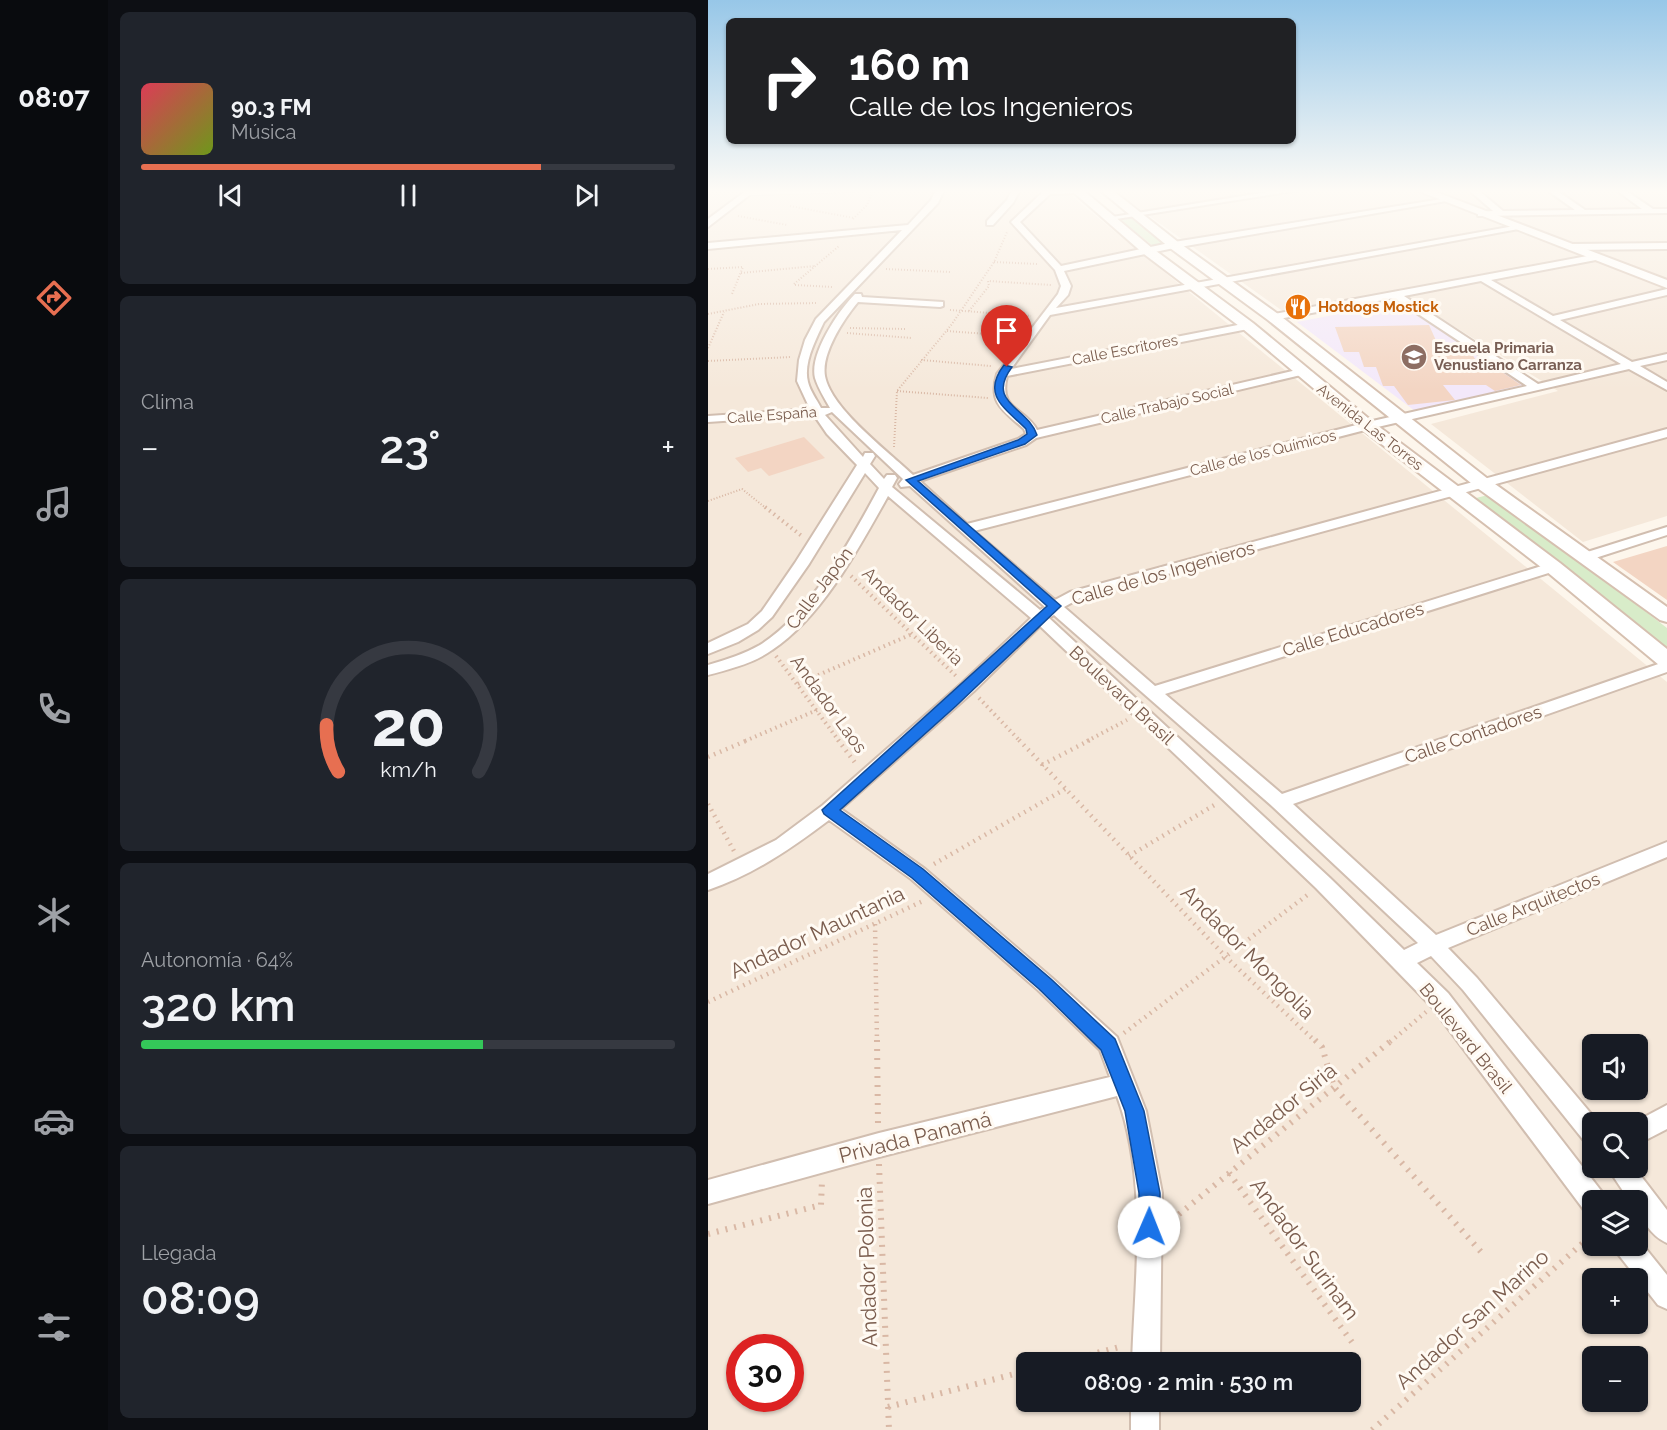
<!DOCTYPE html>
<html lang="es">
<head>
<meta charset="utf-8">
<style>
  body { margin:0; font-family:Raleway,sans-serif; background:#20242c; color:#f1f3f6; height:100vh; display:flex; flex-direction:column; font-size:22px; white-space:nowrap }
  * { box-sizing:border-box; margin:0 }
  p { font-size:20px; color:#9ea1a6 }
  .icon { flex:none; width:33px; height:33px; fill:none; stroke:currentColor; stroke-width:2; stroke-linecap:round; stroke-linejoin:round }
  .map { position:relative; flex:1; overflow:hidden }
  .side { display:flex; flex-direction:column; gap:12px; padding:12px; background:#0d0f14; width:600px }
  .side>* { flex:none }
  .guide { position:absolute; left:18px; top:18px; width:570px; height:126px; border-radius:9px; box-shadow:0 2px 4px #0004; background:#202124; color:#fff; overflow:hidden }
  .fabs { position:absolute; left:874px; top:1034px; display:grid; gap:12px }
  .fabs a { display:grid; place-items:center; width:66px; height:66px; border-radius:9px; background:#171b24; box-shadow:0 2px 4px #0004; font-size:30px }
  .speed { position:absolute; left:18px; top:1334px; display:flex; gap:12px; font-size:30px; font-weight:700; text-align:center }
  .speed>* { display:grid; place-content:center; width:78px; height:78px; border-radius:50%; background:#171b24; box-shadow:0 2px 4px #0004; line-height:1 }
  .speed .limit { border:9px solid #d22; background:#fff; color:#111 }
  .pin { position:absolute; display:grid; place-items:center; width:51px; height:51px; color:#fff; margin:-62px -26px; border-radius:50% 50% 50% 0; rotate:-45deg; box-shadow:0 0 6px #0007 }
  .pin .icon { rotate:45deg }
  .me { position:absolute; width:66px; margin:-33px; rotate:1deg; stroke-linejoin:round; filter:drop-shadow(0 0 4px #0008) }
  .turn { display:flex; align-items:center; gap:21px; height:126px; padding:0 24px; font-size:27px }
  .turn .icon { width:78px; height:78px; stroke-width:2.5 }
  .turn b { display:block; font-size:42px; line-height:51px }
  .big { font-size:45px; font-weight:600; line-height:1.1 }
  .side .card { flex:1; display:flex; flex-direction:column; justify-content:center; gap:9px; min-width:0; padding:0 21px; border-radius:9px; background:#20242c }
  .side .dial { align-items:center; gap:0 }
  .dial svg { height:156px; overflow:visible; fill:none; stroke:#363941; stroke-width:7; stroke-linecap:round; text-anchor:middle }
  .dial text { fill:#f1f3f6; stroke:none }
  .song { display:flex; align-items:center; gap:18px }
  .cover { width:72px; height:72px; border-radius:9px; background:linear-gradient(135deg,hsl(350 70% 55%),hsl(80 70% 35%)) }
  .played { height:6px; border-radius:3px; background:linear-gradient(90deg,#e76f51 75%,#363941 75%) }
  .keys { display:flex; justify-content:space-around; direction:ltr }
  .heat { display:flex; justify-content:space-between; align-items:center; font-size:33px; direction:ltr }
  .charge { height:9px; border-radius:4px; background:linear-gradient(90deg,#34c759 64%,#363941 0) }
  .trip { position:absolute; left:308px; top:1352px; width:345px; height:60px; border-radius:9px; background:#171b24; box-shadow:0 2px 4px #0004; font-weight:600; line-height:60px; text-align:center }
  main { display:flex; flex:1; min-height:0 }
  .tab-bar { display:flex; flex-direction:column; width:108px; justify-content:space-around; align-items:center; background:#090b0e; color:#9ea1a6 }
  .tab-bar .icon { width:42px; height:42px }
  .tab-bar .current { color:#e76f51 }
  .tab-bar b { font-size:27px; color:#f1f3f6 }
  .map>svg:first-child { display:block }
  .residential { fill:#f5e8da; fill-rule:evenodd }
  .education { fill:#f3e8fa }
  .green { fill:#d8ecc9 }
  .building { fill:#f3d5c3 }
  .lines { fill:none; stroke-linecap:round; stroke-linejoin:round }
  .lane-casing { stroke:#d1beb0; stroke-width:6 }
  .street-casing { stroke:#d1beb0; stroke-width:4 }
  .secondary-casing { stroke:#d6c0b0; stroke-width:4 }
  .path-far3 { stroke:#d9b8a5; stroke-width:2; stroke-dasharray:1 2; stroke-linecap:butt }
  .path-far2 { stroke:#d9b8a5; stroke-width:4; stroke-dasharray:1.5 4; stroke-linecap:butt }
  .path-far1 { stroke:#d9b8a5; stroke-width:4.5; stroke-dasharray:1.5 5; stroke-linecap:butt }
  .path { stroke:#d9b8a5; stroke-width:6; stroke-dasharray:2 7; stroke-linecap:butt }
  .lane { stroke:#fff; stroke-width:4.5 }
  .street { fill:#fff; fill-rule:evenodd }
  .secondary { fill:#fff; fill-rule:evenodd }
  .route { fill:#1a73e8; stroke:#114b97; stroke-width:1.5 }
  .labels { text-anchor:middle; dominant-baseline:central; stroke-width:6; stroke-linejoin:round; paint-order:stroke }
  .far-food-label { font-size:15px; font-weight:bold; fill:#c56008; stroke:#fffaf3; text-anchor:start }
  .far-education-label { font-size:15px; font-weight:bold; fill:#785e54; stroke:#fffaf3; text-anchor:start }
  .far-street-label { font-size:15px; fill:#7a5c4d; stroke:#fffaf3 }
  .street-label { font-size:18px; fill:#7a5c4d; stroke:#fffaf3 }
  .near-street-label { font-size:21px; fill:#7a5c4d; stroke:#fffaf3 }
</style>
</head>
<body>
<main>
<nav class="tab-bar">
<b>08:07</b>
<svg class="icon current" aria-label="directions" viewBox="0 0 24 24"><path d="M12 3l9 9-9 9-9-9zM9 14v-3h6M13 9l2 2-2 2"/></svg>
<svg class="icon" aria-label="music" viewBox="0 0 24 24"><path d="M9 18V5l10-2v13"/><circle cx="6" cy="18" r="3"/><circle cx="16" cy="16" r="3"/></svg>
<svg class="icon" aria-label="phone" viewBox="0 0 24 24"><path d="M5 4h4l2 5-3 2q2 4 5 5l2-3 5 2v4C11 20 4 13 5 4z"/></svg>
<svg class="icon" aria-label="climate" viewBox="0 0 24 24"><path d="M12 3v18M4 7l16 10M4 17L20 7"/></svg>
<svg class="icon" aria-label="car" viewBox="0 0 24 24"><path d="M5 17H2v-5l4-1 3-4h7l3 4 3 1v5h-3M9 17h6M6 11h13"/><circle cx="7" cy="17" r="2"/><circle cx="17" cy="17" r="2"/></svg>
<svg class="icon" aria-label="filters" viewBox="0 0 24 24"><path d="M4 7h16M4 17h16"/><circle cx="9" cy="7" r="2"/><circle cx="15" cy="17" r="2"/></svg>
</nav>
<section class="side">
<div class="card">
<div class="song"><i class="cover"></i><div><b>90.3 FM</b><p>Música</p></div></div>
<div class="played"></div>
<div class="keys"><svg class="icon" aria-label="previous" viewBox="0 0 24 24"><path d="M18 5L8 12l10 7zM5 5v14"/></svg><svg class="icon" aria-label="pause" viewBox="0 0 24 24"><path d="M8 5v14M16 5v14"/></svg><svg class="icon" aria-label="next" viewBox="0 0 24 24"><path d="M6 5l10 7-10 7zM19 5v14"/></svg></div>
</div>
<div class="card"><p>Clima</p>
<div class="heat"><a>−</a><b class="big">23°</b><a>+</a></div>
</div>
<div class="card dial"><svg viewBox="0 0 100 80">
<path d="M14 69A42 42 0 1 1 86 69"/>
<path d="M14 69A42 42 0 0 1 8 45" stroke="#e76f51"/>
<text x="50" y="56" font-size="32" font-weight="700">20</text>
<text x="50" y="72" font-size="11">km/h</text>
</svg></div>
<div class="card"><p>Autonomía · 64%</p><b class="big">320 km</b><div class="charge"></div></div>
<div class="card"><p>Llegada</p><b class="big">08:09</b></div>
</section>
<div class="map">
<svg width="959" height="1430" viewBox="0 0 959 1430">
  <rect width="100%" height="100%" fill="#fdf6ec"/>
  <!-- residential -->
  <path class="residential" d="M0 190H356L959 682V1430H0ZM885 1044H930V1089H885ZM885 1122H930V1167H885ZM885 1200H930V1245H885ZM885 1278H930V1323H885ZM32 1347H82V1398H32ZM885 1356H930V1401H885ZM318 1362H642V1401H318Z
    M405 190H959V516L875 542 723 424 850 391 689 291 576 312Z"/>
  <!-- education -->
  <path class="education" d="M693 302 820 386 707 411 589 322Z"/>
  <!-- green -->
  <path class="green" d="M428 218 461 243 445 246 413 220Z
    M784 494 959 628V647L764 499Z"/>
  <!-- building -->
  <path class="building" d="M721 325 730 345 752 344 762 351 776 373 791 370 813 385 787 391 778 385H735L747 400 700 405 686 386H675L668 367H656L651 352H636L627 327Z
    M96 437 117 458 61 476 53 468 40 472 27 458Z
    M959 546V600L905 562Z"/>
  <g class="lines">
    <defs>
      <path id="lane" d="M40 193 143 190"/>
      <path id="street" d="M39 190H48L0 227V219Z
        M228 190H236L230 203 116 322C108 339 95 363 100 382 102 391 109 400 113 408H122C117 399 110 388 107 378 101 354 131 310 147 294H153L154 297 235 302V306L232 307 150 302C136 319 113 353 117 376 123 409 181 452 205 475L310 439 318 434 316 429C296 411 280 404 289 374L350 294 353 286 347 270 303 222 337 190 373 191 369 193 342 194 312 222 353 266 466 242 740 198 744 200 466 248 356 271 363 286 360 295 348 308 812 225 816 228 342 315 303 369 540 323 545 326 540 329 299 376C290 411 317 407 329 430L593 369 598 372 593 375 328 438 318 445 212 481 259 524 660 422 819 386 686 298 565 320 561 319V315L890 254 894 257 893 259 783 280 845 316 959 289V295L852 320 924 362 959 354V360L932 366 959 382V390L921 369 661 429 266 531 347 600 362 592 959 429V437L372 598 356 607 447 686 840 564H850L852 567 850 570 457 694 574 794 959 661V672L585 804 728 935 959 842V857L740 948 769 978 890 1122H885V1145L877 1142 755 990 723 956 709 963 740 993 894 1192 897 1200H885V1213L876 1210 724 1007 608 888 332 626 266 691 133 809 217 869 344 978 409 1037 438 1111 454 1193 452 1362H424C427 1274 440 1181 409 1096L171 1157 0 1204V1180L171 1133 402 1077 392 1050 330 990 203 879 121 820C84 848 45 875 0 890V874L68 840 115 805 254 683 323 618 180 496C151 548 114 617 64 650 46 663 22 669 0 675V665C18 660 36 654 52 645 103 613 143 540 171 488L157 473 101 564 64 617 50 630 30 642 0 654V643L40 624 54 611 87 563 149 465 119 434 106 415 0 422V416L102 409 89 381 91 360 97 340 108 319 194 230 0 249V243L200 225 223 200ZM773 281 913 364 830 384 696 296ZM124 412 195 479 191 484 193 487 202 486 337 607 332 610 184 487 189 478 187 475H179L176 479 162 464 167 456 165 453H157L155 457 117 415ZM346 615 565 807 710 943 696 950 622 878 341 618Z
        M304 190H312L305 203 285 225H279V221L299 200Z
        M571 190H592L402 220 398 218Z
        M761 190H770L795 211 867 210 839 190H848L877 210 934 209 908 190H917L945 209H959V213L773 216H770V212L785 211Z
        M959 243V249L862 250 858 247 862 244Z
        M959 527V535L878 561 871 557 873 554Z
        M959 1105V1129L930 1144V1122H927Z
        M899 1167H926L959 1210V1243C943 1236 930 1217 930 1200H921Z
        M930 1239 959 1275V1309L950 1305 910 1254 906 1245H930Z
        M423 1401H451V1430H423Z"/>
      <path id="secondary" d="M363 190H375L444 248 545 323 666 423 852 563 959 649V667L951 665 838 571 654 429 535 329 436 254Z
        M392 190H404L470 242 570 314 780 479 959 607V622L952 620 768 487 560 320 462 248Z
        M708 190H723L959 280V288Z"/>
    </defs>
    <!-- lane casing -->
    <use href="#lane" class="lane-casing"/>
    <!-- street casing -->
    <use href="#street" class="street-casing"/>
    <!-- secondary casing -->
    <use href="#secondary" class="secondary-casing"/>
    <!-- path-far3 -->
    <path class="path-far3" d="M82 206 146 218
      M30 216 79 225
      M145 219 159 205 165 190
      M286 262 330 264
      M0 269 35 267 24 294
      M178 269 242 272
      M33 273 107 266
      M86 284 131 246
      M87 285 125 287
      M242 310 323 316
      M261 311 281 286 280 281 343 285
      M0 314 51 304 110 303
      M142 328 198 329
      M239 331 305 336
      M139 333 204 338
      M0 348 16 312
      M213 360 283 366
      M0 361 83 357
      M189 391 280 398
      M186 447 189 391 244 324 286 262 299 232
      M0 501 34 489 59 509"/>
    <!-- path-far2 -->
    <path class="path-far2" d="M57 507 95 537
      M143 576 248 676
      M68 656 131 741
      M90 684 204 634
      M271 698 312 741
      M37 741 109 710
      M379 741 419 720"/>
    <!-- path-far1 -->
    <path class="path-far1" d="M130 740 148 764
      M311 740 519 958 608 1042
      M0 757 40 740
      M334 765 382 740
      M0 804 26 851
      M421 856 508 804
      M226 864 357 789
      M167 924 169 1042
      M0 1002 215 901
      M416 1033 602 893
      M682 1042 718 1012"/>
    <!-- path -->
    <path class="path" d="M169 1040 170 1124
      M607 1040 614 1047 626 1087 775 1254
      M171 1164 181 1430
      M521 1173 646 1345
      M464 1220 684 1040
      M0 1234 113 1205 114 1181
      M355 1362 415 1346
      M180 1407 318 1371
      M664 1430 885 1234"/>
    <!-- lane -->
    <use href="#lane" class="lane"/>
    <!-- street -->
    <use href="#street" class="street"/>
    <!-- secondary -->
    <use href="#secondary" class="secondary"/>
  </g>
  <!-- sky -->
  <linearGradient id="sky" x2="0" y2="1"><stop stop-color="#97c7e8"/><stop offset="0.49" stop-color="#fefbf6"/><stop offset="1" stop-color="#fefbf6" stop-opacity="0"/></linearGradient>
  <rect width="959" height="390" fill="url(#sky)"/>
  <!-- route -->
  <path class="route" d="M296 365 304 367C277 403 320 407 329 435L317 444 210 481 353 606 248 706 132 810 215 869 343 979 407 1039 436 1111 452 1193V1227L449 1234 441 1237 434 1234 431 1227V1193L417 1111 393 1050 331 989 204 878 116 814 114 810 339 606 198 480 310 440 319 434 318 429C297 408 273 395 296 365Z"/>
  <!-- icons -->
  <defs>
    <symbol id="restaurant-disc" viewBox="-11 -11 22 22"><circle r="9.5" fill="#e8710a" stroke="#fffaf3"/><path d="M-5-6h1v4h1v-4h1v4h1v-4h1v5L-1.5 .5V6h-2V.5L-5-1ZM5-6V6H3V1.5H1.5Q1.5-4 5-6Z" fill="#fff"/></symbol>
    <symbol id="school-disc" viewBox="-11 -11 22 22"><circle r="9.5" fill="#8d6e63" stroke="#fffaf3"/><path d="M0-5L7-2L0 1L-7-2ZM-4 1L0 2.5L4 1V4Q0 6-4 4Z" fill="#fff"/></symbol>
  </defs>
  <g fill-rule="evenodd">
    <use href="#restaurant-disc" x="575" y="292" width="30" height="30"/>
    <use href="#school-disc" x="691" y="342" width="30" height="30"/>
  </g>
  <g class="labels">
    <!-- far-food labels -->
    <g class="far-food-label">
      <text x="610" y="307">Hotdogs Mostick</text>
    </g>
    <!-- far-education labels -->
    <g class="far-education-label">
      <text x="726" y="348">Escuela Primaria<tspan x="726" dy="17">Venustiano Carranza</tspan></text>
    </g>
    <!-- far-street labels -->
    <g class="far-street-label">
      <text transform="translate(417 350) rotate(-11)">Calle Escritores</text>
      <text transform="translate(459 404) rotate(-13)">Calle Trabajo Social</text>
      <text transform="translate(64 415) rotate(-4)">Calle España</text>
      <text transform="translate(662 427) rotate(38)">Avenida Las Torres</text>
      <text transform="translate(555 453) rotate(-14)">Calle de los Químicos</text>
    </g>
    <!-- street labels -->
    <g class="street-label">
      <text transform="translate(455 573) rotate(-16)">Calle de los Ingenieros</text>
      <text transform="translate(111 588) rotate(-53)">Calle Japón</text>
      <text transform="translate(205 616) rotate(44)">Andador Liberia</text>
      <text transform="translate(645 629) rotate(-17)">Calle Educadores</text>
      <text transform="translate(414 695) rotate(43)">Boulevard Brasil</text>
      <text transform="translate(121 704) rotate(54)">Andador Laos</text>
      <text transform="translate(765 734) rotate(-19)">Calle Contadores</text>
      <text transform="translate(825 904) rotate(-22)">Calle Arquitectos</text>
      <text transform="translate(758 1038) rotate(51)">Boulevard Brasil</text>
    </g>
    <!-- near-street labels -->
    <g class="near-street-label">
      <text transform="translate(109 932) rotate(-25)">Andador Mauntania</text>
      <text transform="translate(540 952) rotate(45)">Andador Mongolia</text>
      <text transform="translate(575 1108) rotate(-39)">Andador Siria</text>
      <text transform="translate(207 1137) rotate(-14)">Privada Panamá</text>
      <text transform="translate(597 1249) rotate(54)">Andador Surinam</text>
      <text transform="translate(159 1267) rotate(-92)">Andador Polonia</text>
      <text transform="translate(764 1319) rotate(-42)">Andador San Marino</text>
    </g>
  </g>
</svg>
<div class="fabs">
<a><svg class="icon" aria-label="sound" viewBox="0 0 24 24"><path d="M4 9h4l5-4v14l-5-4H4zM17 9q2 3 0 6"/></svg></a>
<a><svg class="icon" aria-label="search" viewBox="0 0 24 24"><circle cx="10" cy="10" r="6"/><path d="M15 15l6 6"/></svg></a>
<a><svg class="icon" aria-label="layers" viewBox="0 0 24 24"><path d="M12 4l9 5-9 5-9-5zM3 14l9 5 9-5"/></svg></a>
<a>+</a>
<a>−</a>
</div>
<div class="speed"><div class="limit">30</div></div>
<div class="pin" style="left:299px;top:367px;background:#d93025"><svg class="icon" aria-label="arrive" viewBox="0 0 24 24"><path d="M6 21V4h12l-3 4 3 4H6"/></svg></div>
<svg class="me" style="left:441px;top:1227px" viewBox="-20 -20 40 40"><circle r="19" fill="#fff"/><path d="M0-13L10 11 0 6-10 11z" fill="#1a73e8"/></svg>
<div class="trip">08:09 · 2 min · 530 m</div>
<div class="guide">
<div class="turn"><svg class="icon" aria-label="right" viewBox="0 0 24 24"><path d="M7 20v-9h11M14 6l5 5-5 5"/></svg><div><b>160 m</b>Calle de los Ingenieros</div></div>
</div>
</div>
</main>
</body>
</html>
